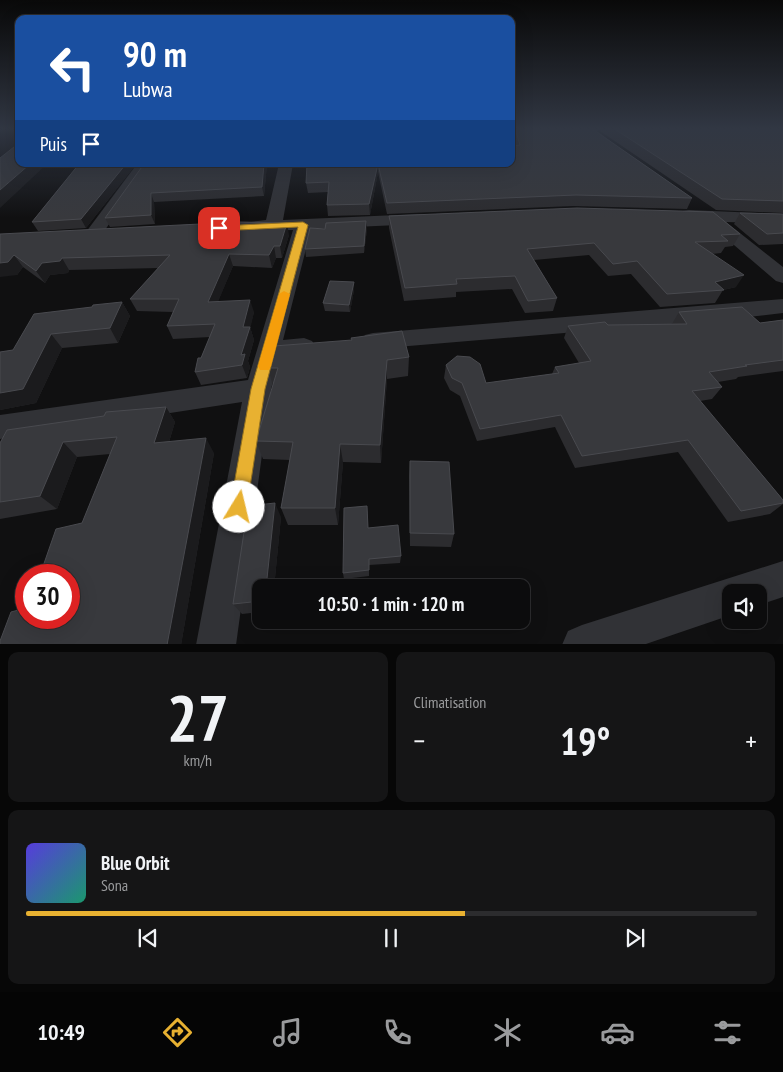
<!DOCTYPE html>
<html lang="fr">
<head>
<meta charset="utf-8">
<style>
  body { margin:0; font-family:"PT Sans Narrow",sans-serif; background:#151516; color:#f1f3f6; height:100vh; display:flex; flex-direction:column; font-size:19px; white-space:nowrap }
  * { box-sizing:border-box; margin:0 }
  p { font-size:16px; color:#9a9b9d }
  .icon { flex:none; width:28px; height:28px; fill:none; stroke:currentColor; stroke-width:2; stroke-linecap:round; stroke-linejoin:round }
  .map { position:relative; height:644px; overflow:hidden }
  .sheet { display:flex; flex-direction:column; gap:8px; padding:8px; background:#070707; flex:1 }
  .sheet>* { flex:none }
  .banner { position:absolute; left:15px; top:15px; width:500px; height:152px; border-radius:10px; box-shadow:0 5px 20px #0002,0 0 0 1px #2c2c2e; background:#1a4fa0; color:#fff; overflow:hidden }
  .controls { position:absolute; left:722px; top:584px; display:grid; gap:10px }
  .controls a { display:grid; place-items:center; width:45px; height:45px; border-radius:10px; background:#0c0c0d; box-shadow:0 5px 20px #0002,0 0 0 1px #2c2c2e; font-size:25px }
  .speed { position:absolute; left:15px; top:564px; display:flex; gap:10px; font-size:25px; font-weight:700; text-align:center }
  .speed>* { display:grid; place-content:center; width:65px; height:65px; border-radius:50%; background:#0c0c0d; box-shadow:0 5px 20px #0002,0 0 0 1px #2c2c2e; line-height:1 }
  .speed .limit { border:8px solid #d22; background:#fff; color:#111 }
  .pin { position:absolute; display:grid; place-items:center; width:42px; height:42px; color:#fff; margin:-21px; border-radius:10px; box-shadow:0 2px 8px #0006 }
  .me { position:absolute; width:55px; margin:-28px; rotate:9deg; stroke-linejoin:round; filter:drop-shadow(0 0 4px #0008) }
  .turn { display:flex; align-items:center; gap:18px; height:105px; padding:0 25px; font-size:22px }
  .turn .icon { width:65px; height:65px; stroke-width:2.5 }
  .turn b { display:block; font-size:35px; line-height:42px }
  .then { display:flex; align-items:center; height:48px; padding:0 25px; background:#0003; gap:10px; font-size:19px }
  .big { font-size:38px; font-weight:700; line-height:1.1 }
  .sheet .card { flex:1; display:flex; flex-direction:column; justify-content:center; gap:8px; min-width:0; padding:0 18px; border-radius:10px; background:#151516 }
  .sheet .dial { align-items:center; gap:0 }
  .dial b { font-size:65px; line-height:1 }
  .song { display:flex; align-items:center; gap:15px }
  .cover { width:60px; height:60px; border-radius:8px; background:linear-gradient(135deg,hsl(250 70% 55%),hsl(160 70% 35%)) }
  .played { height:5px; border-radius:2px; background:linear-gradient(90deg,#e8b131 60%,#2c2c2e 60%) }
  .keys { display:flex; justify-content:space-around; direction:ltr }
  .heat { display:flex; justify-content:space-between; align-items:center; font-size:28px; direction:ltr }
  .sheet .tiles { flex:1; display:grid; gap:8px; grid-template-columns:1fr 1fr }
  .card:last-child { grid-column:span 2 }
  .trip { position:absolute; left:252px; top:579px; width:278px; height:50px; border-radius:10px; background:#0c0c0d; box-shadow:0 5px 20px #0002,0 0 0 1px #2c2c2e; font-weight:700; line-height:50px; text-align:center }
  .tabs { display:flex; height:80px; justify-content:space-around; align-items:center; background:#050505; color:#9a9b9d }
  .tabs .icon { width:35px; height:35px }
  .tabs .current { color:#e8b131 }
  .tabs b { font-size:22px; color:#f1f3f6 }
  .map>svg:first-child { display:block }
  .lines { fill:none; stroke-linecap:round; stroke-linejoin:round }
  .street { fill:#313236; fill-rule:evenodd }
  .wall { fill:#2c2c2f }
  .shaded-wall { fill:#1b1b1d }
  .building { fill:#38393d; stroke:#494a4f }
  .route { fill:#e8b131; stroke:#977320 }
  .slow { fill:#f59e0b }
</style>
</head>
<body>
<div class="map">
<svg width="783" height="645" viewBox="0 0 783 645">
  <rect width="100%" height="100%" fill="#101011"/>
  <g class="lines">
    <!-- street -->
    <path class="street" d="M587 128H602L597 131 614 144 616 147 614 150H606L586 135 584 132Z
      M137 164H151L98 240 92 241 86 240 83 236Z
      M279 164H293L283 220 420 214 426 215 428 219 426 223 420 224 311 229 283 340 304 338 312 341 316 347 312 353 279 358 271 389 236 645H196L242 402 0 439V415L248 380 293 230 257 231 251 230 248 226 251 222 266 220Z
      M689 210 783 214V224L726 222 783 267V283L776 281 706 221 683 219 681 215 683 211Z
      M783 299V313L730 319 373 349 365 347 361 341 365 335 373 333Z
      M783 561V597L759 605V592H731V615L643 645H562L568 631 582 625Z"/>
  </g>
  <!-- wall -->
  <path class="wall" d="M511 128H591L692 198 687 209 573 206 387 214 378 172 370 215 328 216 327 205 328 192 308 193 306 183 307 164 516 146Z
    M601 128H783V213L716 210 600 131Z
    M79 164H136L86 228 38 231 32 222Z
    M144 164H267L264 196 154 202 155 224 110 227 105 218Z
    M740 213 783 214V244L759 245 734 224Z
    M389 216 740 234 733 246 725 247 721 253 712 254 736 287 723 290 715 303 660 307 631 274 608 276 589 255 534 260 557 298 553 311 525 313 512 289 456 292V297L404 301 389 228Z
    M367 229 364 253 306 257 305 249Z
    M0 234 289 235 282 258H276L272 268 233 266 218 301 254 312 250 327 254 340 248 361 250 367 247 378 201 385 195 372 210 337 173 339 167 326 173 312 137 311 130 299 159 268 69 270 68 273 50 275 45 283 23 267 17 275Z
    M354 282V290L350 312 325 311 323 303Z
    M122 302 130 316 118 343 62 348 36 403 0 410V352L13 350Z
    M679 312 760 323 783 320V371L738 377 736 379 718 382 722 387 712 399 700 401 783 500V504L770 514 728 522 678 452 575 468 555 427 477 441 460 396 450 390 444 378 446 365 486 383 552 374 555 367 579 363 564 338 568 326 672 324Z
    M409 357 408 376 387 379 381 463 343 462 338 525H288L281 508 290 460 263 459 256 441 273 386 268 368Z
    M166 407 175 422 169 442 214 453 181 645H0L26 618 82 523 110 454 77 457 57 509 0 519V443Z
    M410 461 454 534 451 547 410 546 409 476Z
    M367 506 368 528 401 556 400 563 369 565V576L344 579 343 573Z
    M281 517 274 588H261V612L242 614 233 604Z"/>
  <!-- shaded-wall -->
  <path class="shaded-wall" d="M30 164H47L0 208V190Z
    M126 164H136L86 228 81 219Z
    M264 164H267L264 196 262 187Z
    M378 164V172L370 215 369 204Z
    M151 193 154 202 155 224 151 215Z
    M366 221 367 229 364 253V246Z
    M287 223 289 235 282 258 280 246Z
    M274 246 276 258 272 268 269 255Z
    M229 254 233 266 213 314 208 302Z
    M14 255 23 267 17 275 0 277V263Z
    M62 258 69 270 68 273 50 275 45 283 36 271 42 263Z
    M744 275 736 287 723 290H724L715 282Z
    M354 282V290L350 312 349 305Z
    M250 300 254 312 250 330V327L254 340 248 361 250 367 247 378 242 365 241 355 243 327Z
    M122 302 130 316 118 343 110 328Z
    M51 334 62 348 36 403 0 410V393Z
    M387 360V379L381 463 380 445Z
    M166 407 175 422 164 458 154 443Z
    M206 438 214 453 181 645H167Z
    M63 442 77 457 57 509 40 496Z
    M340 444 343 462 338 525 335 508Z
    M275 503 281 517 274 588H266Z"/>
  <!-- building -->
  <path class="building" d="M515 128H591L692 198 576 195 387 203 378 164H511V146L520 145Z
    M613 128H783V201L722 199Z
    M19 143V164H30L0 190V158Z
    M79 164H126L81 219 32 222Z
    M144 164H264L262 187 151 193V215L105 218Z
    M307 164H378L369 204 327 205 329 182 306 183Z
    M577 208 713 212 740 234 721 235 728 241 695 242 744 275 715 282 724 290 667 294 637 261 613 264 594 243 527 249 557 298 528 301 515 276 456 279 457 284 405 288 389 216Z
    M740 213 783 214V233L767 234Z
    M366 221 364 246 305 249 310 228 325 229 326 223Z
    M240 222 287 223 280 246H274L269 255 229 254 208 302 250 300 243 327H250L241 355 245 354 242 365 195 372 198 358H201L215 324 167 326 179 299H130L170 255 62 258 60 261 42 263 36 271 14 255 8 262 0 263V234Z
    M330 281 354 282 349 305 323 303Z
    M122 302 110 328 51 334 23 389 0 393V352L13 350 34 314 92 307 93 305Z
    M742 307 760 323 783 320V360L745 365 747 366 709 372 722 387 692 391 783 500V503L741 511 688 440 582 456 561 415 480 429 462 383 452 378 446 365 457 356 470 357 480 364 486 383 559 373 555 367 591 361 568 326 605 322 608 325 687 324 679 312Z
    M402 331 409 357 387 360 380 445 340 444 335 508H281L293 442 256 441 278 368H268L274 346 352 340 351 338Z
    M166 407 154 443 206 438 167 645H0V641L11 612 26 608V618H69V575H40L56 529 82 523 117 437 63 442 40 496 0 502V443L7 430 104 416 106 412Z
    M410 461 449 462 454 534 410 533Z
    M275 503 266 588H261V601L233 604 248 506Z
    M367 506 368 528 398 525 401 556 369 559V570L343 573 344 508Z"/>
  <!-- sky -->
  <linearGradient id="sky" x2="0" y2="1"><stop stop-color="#090909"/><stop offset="0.59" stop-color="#313743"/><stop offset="1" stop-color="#313743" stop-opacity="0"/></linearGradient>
  <rect width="783" height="218" fill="url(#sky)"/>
  <!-- route -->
  <path class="route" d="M303 222 308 225 265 389 247 507 245 513 239 515 233 513 230 507 251 389 298 227 219 231 215 228 219 226Z"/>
  <!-- slow -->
  <path class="slow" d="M284 291 290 294 271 366 269 370H260L258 366 279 294Z"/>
</svg>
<div class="controls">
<a><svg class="icon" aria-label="sound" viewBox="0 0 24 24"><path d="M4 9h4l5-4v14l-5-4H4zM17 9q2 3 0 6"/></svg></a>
</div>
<div class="speed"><div class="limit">30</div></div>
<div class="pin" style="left:219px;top:228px;background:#d93025"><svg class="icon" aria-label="arrive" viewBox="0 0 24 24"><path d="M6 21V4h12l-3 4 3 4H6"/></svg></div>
<svg class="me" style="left:239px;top:507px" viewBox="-20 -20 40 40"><circle r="19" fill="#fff"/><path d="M0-13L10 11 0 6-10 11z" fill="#e8b131"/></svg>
<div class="trip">10:50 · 1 min · 120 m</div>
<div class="banner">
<div class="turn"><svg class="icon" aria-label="left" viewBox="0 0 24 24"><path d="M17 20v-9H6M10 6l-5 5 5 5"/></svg><div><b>90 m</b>Lubwa</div></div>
<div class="then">Puis<svg class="icon" aria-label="arrive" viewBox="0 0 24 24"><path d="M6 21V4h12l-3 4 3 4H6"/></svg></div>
</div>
</div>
<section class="sheet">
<div class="tiles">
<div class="card dial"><b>27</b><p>km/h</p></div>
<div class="card"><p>Climatisation</p>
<div class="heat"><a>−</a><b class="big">19°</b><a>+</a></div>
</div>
<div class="card">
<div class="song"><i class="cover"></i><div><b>Blue Orbit</b><p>Sona</p></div></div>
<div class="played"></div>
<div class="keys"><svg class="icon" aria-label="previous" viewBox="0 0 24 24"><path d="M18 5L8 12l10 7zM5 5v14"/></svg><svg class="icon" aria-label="pause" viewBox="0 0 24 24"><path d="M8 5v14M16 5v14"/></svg><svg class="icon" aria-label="next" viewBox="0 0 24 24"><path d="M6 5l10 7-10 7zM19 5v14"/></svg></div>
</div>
</div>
</section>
<nav class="tabs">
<b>10:49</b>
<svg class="icon current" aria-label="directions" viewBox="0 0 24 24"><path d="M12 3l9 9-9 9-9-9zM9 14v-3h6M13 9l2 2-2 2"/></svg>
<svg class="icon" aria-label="music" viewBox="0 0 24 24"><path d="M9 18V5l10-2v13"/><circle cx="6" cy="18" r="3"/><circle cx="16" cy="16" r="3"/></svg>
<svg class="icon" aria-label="phone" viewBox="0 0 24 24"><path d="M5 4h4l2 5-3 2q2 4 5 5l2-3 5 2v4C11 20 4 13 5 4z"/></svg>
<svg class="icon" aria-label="climate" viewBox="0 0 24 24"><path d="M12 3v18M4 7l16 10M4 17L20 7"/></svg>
<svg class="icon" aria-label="car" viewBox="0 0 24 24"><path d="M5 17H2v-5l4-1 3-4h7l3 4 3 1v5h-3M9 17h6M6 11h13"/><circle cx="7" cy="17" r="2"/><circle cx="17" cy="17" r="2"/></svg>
<svg class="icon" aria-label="filters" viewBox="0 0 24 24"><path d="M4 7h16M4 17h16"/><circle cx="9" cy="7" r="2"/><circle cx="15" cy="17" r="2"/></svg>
</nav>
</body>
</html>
